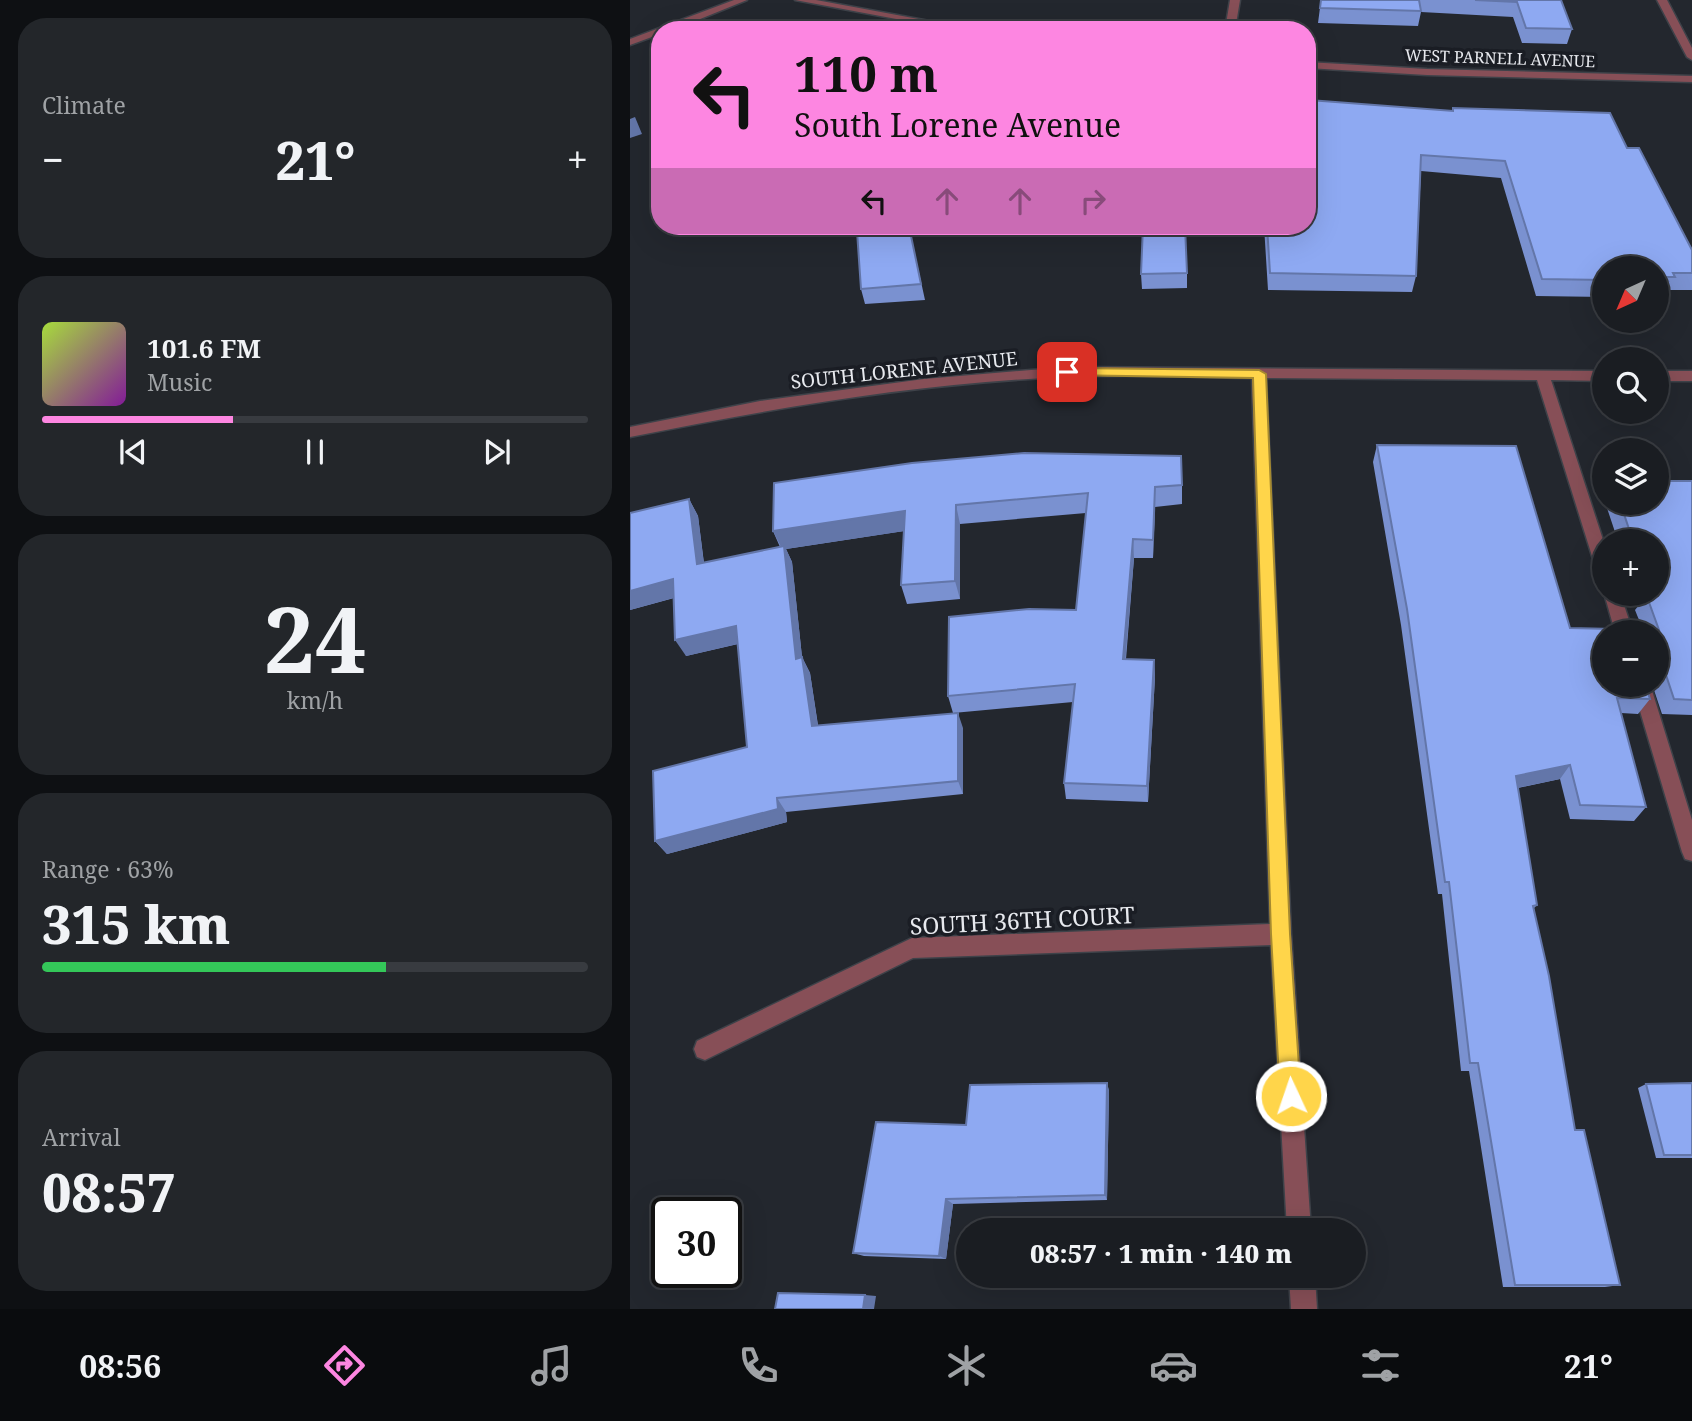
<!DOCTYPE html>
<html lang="en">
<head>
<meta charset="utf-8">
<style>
  body { margin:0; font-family:"Noto Serif",serif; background:#23262a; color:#f1f3f6; height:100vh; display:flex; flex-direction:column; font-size:26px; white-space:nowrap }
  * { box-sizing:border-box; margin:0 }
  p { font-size:23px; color:#9fa2a5 }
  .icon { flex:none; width:38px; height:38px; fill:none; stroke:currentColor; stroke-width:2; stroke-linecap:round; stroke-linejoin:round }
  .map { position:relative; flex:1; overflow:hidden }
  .sheet { display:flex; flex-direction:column; gap:18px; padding:18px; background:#0e1013; width:630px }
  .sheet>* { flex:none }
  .hud { position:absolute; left:21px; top:21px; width:665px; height:214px; border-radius:28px; box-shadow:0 7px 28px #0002,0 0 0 2px #383b40; background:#fd86e1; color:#111; overflow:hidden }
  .needle { width:46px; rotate:224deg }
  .buttons { position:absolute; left:962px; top:256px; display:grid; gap:14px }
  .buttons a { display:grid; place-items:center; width:77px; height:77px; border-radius:50%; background:#1a1d22; box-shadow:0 7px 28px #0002,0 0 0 2px #383b40; font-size:35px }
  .speed { position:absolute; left:21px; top:1197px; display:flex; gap:14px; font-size:35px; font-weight:700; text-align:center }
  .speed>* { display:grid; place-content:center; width:91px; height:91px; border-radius:50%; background:#1a1d22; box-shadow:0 7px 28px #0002,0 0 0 2px #383b40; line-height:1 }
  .speed .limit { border:4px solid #111; border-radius:10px; background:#fff; color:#111 }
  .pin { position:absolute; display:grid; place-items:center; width:60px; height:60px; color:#fff; margin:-30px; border-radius:14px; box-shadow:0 4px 10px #0006 }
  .me { position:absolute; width:77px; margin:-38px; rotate:357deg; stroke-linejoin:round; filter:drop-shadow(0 0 5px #0008) }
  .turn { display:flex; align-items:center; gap:24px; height:147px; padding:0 28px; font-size:32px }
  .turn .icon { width:91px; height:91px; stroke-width:2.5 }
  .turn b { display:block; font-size:49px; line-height:60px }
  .lanes { display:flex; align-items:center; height:66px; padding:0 28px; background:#0003; justify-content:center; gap:35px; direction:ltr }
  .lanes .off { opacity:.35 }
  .big { font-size:52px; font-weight:800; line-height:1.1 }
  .sheet .tile { flex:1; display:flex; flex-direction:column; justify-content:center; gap:10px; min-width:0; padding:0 24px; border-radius:28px; background:#23262a }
  .sheet .dial { align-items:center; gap:0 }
  .dial b { font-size:91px; line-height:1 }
  .song { display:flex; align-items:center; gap:21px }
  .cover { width:84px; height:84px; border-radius:10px; background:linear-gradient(135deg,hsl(80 70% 55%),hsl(290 70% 35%)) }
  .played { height:7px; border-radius:4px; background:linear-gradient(90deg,#fd86e1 35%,#383b40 35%) }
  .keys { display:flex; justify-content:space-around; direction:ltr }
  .heat { display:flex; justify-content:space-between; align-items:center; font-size:38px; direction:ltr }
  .charge { height:10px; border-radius:5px; background:linear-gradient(90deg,#34c759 63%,#383b40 0) }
  .trip { position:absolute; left:326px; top:1218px; width:410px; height:70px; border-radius:35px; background:#1a1d22; box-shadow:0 7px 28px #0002,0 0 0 2px #383b40; font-weight:800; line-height:70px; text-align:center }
  .tabs { display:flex; height:112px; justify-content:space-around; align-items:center; background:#0a0c0e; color:#9fa2a5 }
  .tabs .icon { width:49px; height:49px }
  .tabs .selected { color:#fd86e1 }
  .tabs b { font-size:32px; color:#f1f3f6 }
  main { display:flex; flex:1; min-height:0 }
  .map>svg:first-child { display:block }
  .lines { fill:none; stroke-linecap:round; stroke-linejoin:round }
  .minor-casing { stroke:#3e4249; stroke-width:3 }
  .minor { fill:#874f57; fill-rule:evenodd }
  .wall { fill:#7a91d0 }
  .shaded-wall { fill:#6376a9 }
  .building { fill:#8ea9f2; stroke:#6376a9; stroke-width:2 }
  .route { fill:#ffd54a; stroke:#a68a30; stroke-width:2 }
  .labels { text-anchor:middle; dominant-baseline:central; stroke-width:7; stroke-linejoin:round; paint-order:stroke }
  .far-street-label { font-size:16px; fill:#e7e9ee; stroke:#1a1d24 }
  .street-label { font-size:19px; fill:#e7e9ee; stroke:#1a1d24 }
  .near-street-label { font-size:23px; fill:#e7e9ee; stroke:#1a1d24 }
</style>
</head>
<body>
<main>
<section class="sheet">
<div class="tile"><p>Climate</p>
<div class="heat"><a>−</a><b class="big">21°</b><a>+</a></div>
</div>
<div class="tile">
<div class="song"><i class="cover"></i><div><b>101.6 FM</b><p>Music</p></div></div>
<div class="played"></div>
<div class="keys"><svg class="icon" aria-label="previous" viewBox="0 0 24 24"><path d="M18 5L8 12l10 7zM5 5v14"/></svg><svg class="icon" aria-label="pause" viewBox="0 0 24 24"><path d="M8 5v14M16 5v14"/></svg><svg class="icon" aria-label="next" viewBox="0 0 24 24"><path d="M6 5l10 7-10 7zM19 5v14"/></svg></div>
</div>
<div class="tile dial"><b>24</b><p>km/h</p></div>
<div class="tile"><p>Range · 63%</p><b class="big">315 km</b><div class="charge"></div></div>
<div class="tile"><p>Arrival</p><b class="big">08:57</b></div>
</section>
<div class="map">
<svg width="1062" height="1309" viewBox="0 0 1062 1309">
  <rect width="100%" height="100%" fill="#23272e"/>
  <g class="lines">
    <defs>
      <path id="minor" d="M104 0H117L43 30H30V34L0 45V39Z
        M165 0H186L348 30H325Z
        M600 0H610L605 30H595Z
        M1027 0H1037L1062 48V60L1057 57Z
        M677 62 797 69 1062 76V82L797 75 677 68Z
        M437 367 975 371V381L921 380 975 546V578L967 572 907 380 636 378 661 934 681 1230H657L641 945 283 958 75 1060 67 1057 64 1049 67 1041 282 938 640 924 622 378C560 377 498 374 436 377 289 383 144 408 0 437V427L130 401 294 379Z
        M1027 371H1062V381H1027Z
        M975 591V593H990L1003 632H985L974 593Z
        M1002 684H1020L1062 820V861L1055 859 1052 852Z
        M659 1276H685L687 1309H661Z"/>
    </defs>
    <!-- minor casing -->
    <use href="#minor" class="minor-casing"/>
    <!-- minor -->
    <use href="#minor" class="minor"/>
  </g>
  <!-- wall -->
  <path class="wall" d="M691 0H931L942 29 937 44 892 43 883 17 791 12 788 26 688 23Z
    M823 108 997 148 1062 250V290H1039L1036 294H1032L1030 298H1027V268H975V297L906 296 871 178 791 171 786 276 782 292 638 290 634 226H677L822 111Z
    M280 231 295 300 235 304 231 289 274 232Z
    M557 273V288L512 289 511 274Z
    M747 445 940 628 1013 630 1005 610 1009 605 1005 593H1027V541H988L975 502H1027L1062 481V715L1032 714 1022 684H1027V632H975L1020 699 1008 714 991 713 1016 807 1004 821 940 819 930 779 888 788 907 905 904 908 945 1130 990 1285 975 1287H873L839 1071H831L812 894H808L771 625 743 462Z
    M144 483 552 485V504L525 507 523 558H504L496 659 524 660 525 677 518 802 436 799 434 783 443 702 323 713 318 696 446 610 456 513 330 524V599L277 604 271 585 274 531 156 549 162 562 172 657 180 673 188 725 333 728V794L156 812 157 822 37 854 25 841 117 747 108 644 56 656 44 598 0 610V513L59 499 68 516 74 563 150 547 143 531Z
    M477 1083 479 1091 477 1200 323 1204 316 1259 234 1256 223 1253Z
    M1062 1083V1158H1026L1008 1088 1016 1084Z"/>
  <!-- shaded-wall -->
  <path class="shaded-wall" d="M5 117 12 134 0 138V119Z
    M525 487V507L523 558V540Z
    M59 499 68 516 76 581 67 564Z
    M326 505 330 524V599L325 581Z
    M275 511 281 530 156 549 162 562 172 657 180 673 190 740 182 726 166 659 152 549 143 531Z
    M503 539 504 558 494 676 493 659Z
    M43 579 54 595 0 610V591Z
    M106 626 116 642 56 656 45 640Z
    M524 660 525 677 518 802 517 786Z
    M328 713 333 728V794L328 781Z
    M940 765 930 779 877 790 886 776Z
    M147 798 156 812 157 822 37 854 25 841Z
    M477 1083 479 1091 477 1200 475 1195Z
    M316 1199 323 1204 316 1259 309 1256Z
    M235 1295 246 1296 244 1309H233Z"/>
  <!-- building -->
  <path class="building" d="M691 0H789L791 11 690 8Z
    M845 0H931L942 29 896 28 887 2Z
    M679 100 823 111V108L980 113 997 148H1009L1062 250V273H1043L1045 277H1036L1038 281H1027V268H975V280L912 279 875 161 791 155 786 276 640 273 637 226H677V116Z
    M267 226H272L273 232 280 231 291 284 231 289 227 231Z
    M513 226H555L557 273 511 274Z
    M747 445 886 446 940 628 1029 630 1016 594 1027 593V541H1003L990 502H1027V481H1062V700L1044 699 1033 666H1027V632H975V684H1015L1020 699 987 698 1016 807 950 805 940 765 886 776 907 905 903 906 919 976 945 1130H954L990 1285H885L848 1063H840L819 882H815L777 609Z
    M394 453 551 456 552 485 525 487 523 540 503 539 493 659 524 660 517 786 434 783 445 684 318 696 319 617 399 609 446 610 458 493 326 505 325 581 271 585 275 511 143 531 144 483 282 463Z
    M59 499 67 564 154 546 166 659 172 657 182 726 328 713V781L147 798 148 809 25 841 23 771 117 747 106 626 45 640 43 579 0 591V513Z
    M477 1083 475 1195 316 1199 309 1256 223 1253 246 1122 336 1125 340 1085Z
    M1062 1083V1155H1034L1016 1084Z
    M148 1293 235 1295 233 1309H145Z"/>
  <!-- route -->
  <path class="route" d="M437 368 629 370 636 374 660 934 671 1096 668 1103 661 1106 653 1103 650 1096 641 934 623 378 433 375 431 372Z"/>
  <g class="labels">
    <!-- far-street labels -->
    <g class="far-street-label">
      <text transform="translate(870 58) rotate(2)">WEST PARNELL AVENUE</text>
    </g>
    <!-- street labels -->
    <g class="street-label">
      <text transform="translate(274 370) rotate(-6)">SOUTH LORENE AVENUE</text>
    </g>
    <!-- near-street labels -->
    <g class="near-street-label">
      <text transform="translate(392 920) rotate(-3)">SOUTH 36TH COURT</text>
    </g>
  </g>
</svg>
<div class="buttons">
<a><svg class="needle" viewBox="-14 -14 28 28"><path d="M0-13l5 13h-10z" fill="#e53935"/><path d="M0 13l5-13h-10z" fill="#9fa2a5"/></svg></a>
<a><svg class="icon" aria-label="search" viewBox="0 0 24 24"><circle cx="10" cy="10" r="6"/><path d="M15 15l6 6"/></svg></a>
<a><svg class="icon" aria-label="layers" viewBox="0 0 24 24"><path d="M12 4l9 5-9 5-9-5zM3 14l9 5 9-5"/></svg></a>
<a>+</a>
<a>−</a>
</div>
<div class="speed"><div class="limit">30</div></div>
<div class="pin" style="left:437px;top:372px;background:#d93025"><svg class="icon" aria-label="arrive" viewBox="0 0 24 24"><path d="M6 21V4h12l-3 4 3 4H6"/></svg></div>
<svg class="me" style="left:661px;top:1096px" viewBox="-20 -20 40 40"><circle r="17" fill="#ffd54a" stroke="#fff" stroke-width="3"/><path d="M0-11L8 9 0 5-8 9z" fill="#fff"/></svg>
<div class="trip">08:57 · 1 min · 140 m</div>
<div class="hud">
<div class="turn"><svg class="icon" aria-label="left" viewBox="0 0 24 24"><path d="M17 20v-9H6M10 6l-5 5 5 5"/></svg><div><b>110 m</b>South Lorene Avenue</div></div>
<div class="lanes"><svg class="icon" aria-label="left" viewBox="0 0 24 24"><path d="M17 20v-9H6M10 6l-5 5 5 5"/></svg><svg class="icon off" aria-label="ahead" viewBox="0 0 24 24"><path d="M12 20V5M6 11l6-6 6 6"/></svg><svg class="icon off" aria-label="ahead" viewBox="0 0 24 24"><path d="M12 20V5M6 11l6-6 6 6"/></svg><svg class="icon off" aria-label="right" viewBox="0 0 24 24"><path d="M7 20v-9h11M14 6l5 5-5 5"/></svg></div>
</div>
</div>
</main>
<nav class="tabs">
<b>08:56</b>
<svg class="icon selected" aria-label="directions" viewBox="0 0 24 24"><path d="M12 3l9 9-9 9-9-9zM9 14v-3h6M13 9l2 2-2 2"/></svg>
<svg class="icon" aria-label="music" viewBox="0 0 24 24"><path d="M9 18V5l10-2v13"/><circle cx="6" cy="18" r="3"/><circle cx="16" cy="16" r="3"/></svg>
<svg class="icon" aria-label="phone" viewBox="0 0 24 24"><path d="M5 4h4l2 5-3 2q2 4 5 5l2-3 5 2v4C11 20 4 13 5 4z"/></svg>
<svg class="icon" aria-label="climate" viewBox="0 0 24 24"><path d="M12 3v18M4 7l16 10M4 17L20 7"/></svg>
<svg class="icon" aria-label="car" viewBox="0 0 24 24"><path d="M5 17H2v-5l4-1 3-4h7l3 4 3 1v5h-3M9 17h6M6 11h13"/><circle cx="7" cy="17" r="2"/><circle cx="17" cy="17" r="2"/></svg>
<svg class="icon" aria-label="filters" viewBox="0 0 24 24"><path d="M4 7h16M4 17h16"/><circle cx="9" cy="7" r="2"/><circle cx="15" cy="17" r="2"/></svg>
<b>21°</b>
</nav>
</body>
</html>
